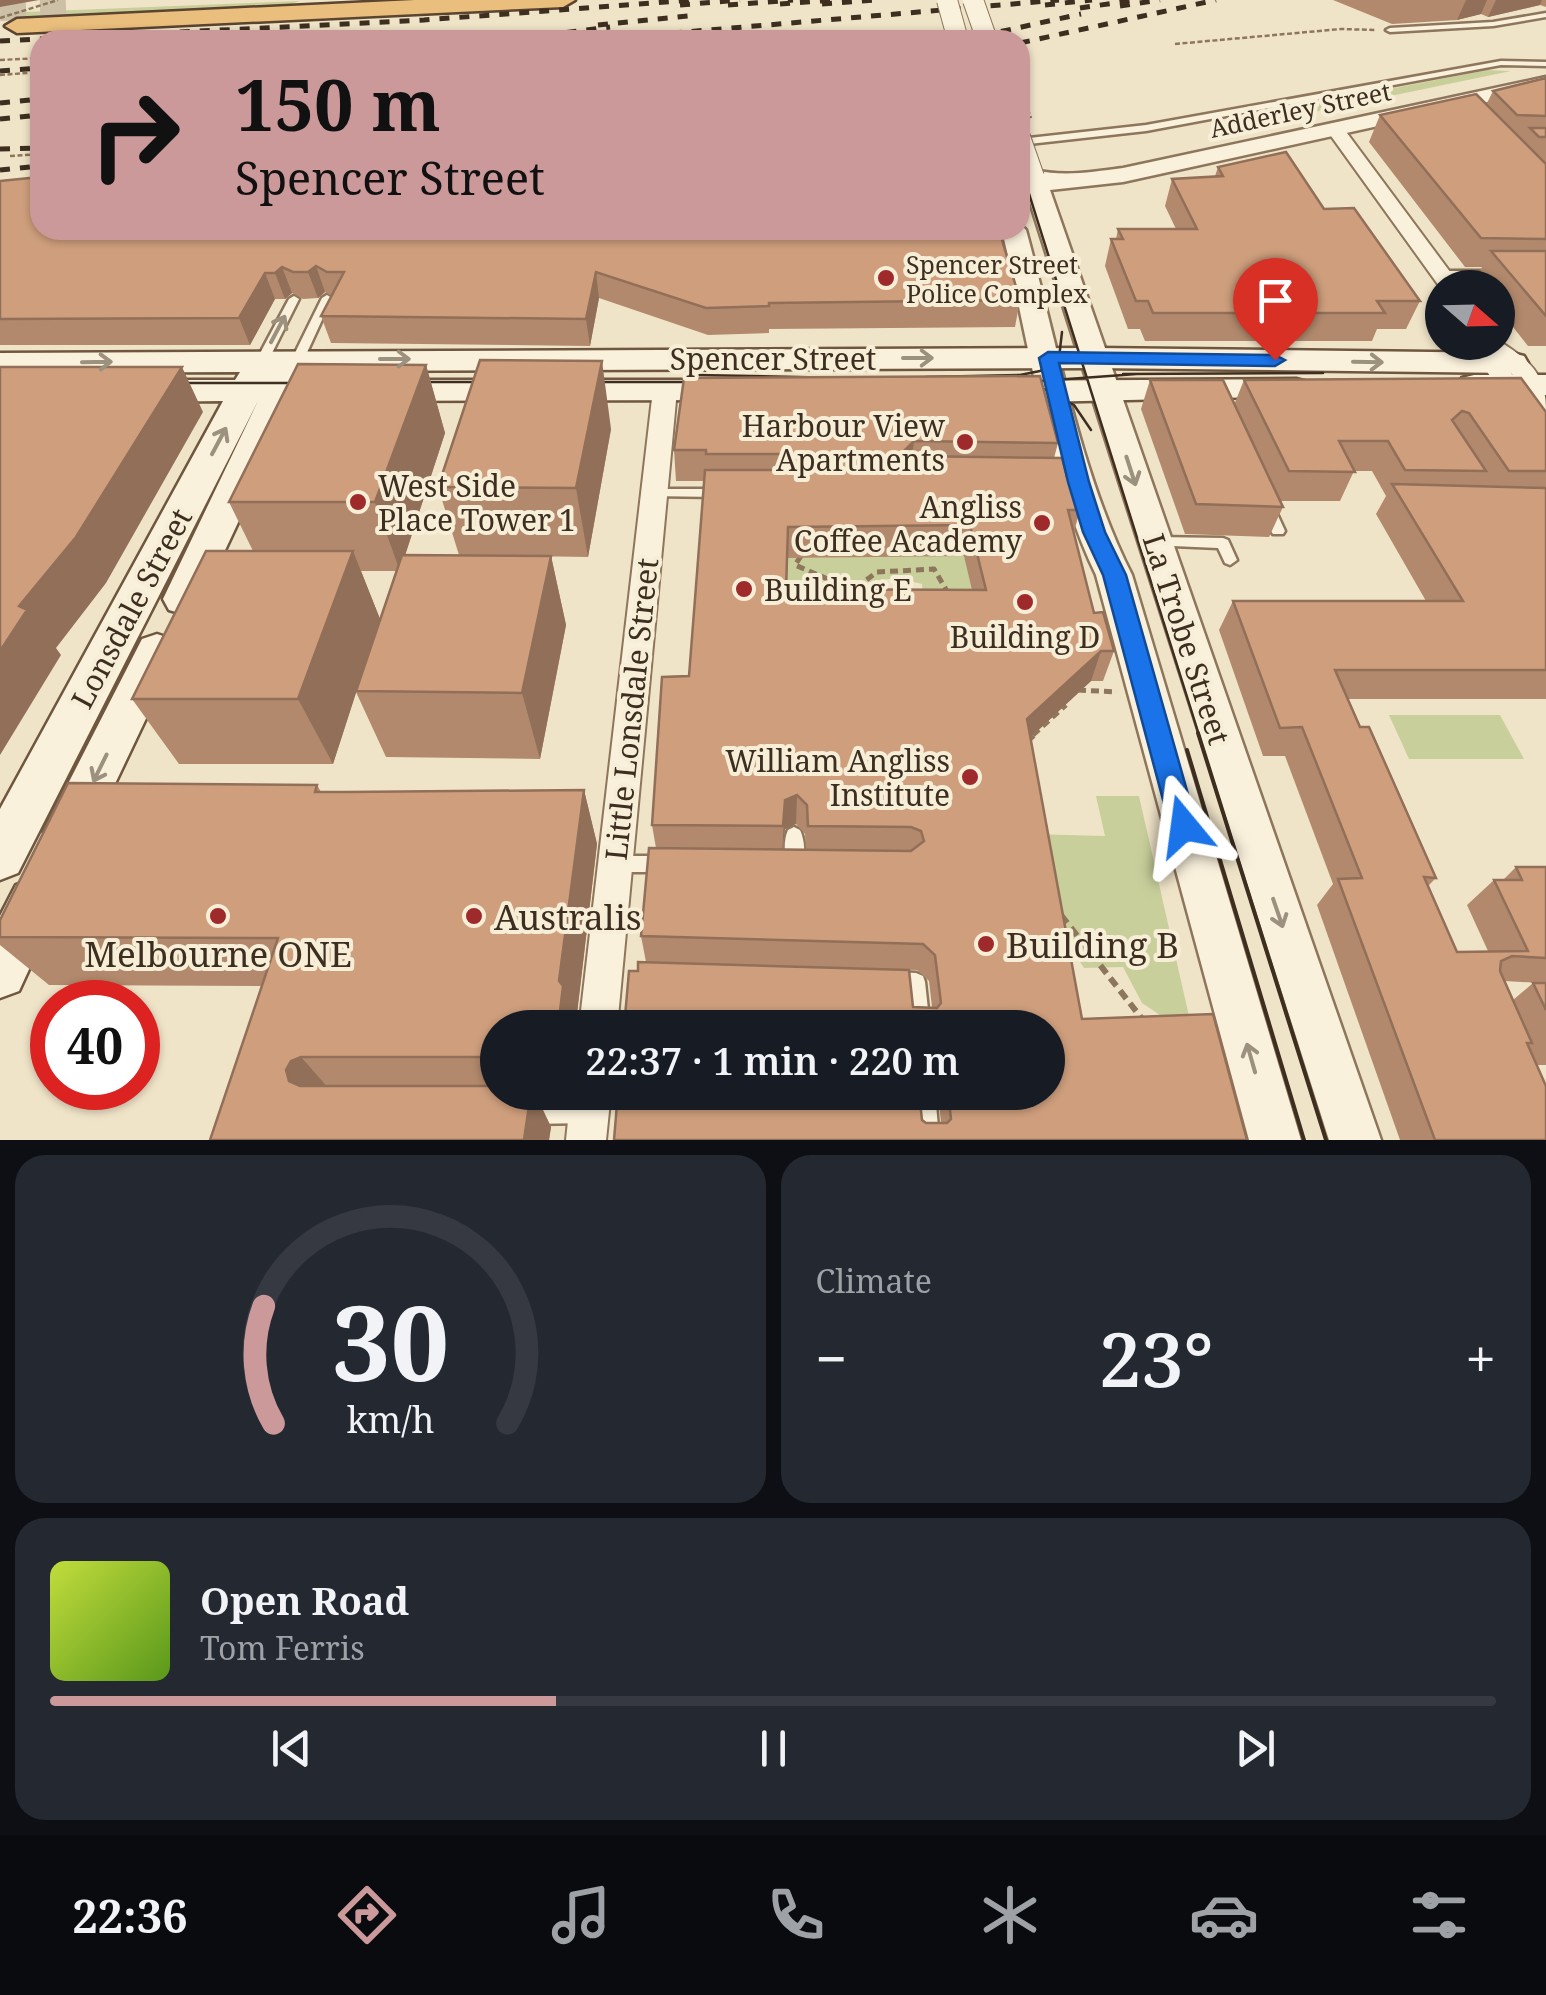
<!DOCTYPE html>
<html lang="en">
<head>
<meta charset="utf-8">
<style>
  body { margin:0; font-family:"Noto Serif",serif; background:#242831; color:#f1f3f6; height:100vh; display:flex; flex-direction:column; font-size:38px; white-space:nowrap }
  * { box-sizing:border-box; margin:0 }
  p { font-size:32px; color:#9ea1a6 }
  .icon { flex:none; width:55px; height:55px; fill:none; stroke:currentColor; stroke-width:2; stroke-linecap:round; stroke-linejoin:round }
  .map { position:relative; height:1140px; overflow:hidden }
  .panel { display:flex; flex-direction:column; gap:15px; padding:15px; background:#0d0f14; flex:1 }
  .panel>* { flex:none }
  .hud { position:absolute; left:30px; top:30px; width:1000px; height:210px; border-radius:30px; box-shadow:0 2px 8px #0004; background:#cc999b; color:#111; overflow:hidden }
  .needle { width:65px; rotate:110deg }
  .buttons { position:absolute; left:1425px; top:270px; display:grid; gap:20px }
  .buttons a { display:grid; place-items:center; width:90px; height:90px; border-radius:50%; background:#171b24; box-shadow:0 2px 8px #0004; font-size:50px }
  .speed { position:absolute; left:30px; top:980px; display:flex; gap:20px; font-size:50px; font-weight:700; text-align:center }
  .speed>* { display:grid; place-content:center; width:130px; height:130px; border-radius:50%; background:#171b24; box-shadow:0 2px 8px #0004; line-height:1 }
  .speed .limit { border:15px solid #d22; background:#fff; color:#111 }
  .pin { position:absolute; display:grid; place-items:center; width:85px; height:85px; color:#fff; margin:-102px -42px; border-radius:50% 50% 50% 0; rotate:-45deg; box-shadow:0 0 10px #0007 }
  .pin .icon { rotate:45deg }
  .me { position:absolute; width:110px; margin:-55px; rotate:344deg; stroke-linejoin:round; filter:drop-shadow(0 0 8px #0008) }
  .turn { display:flex; align-items:center; gap:35px; height:210px; padding:0 40px; font-size:45px }
  .turn .icon { width:130px; height:130px; stroke-width:2.5 }
  .turn b { display:block; font-size:70px; line-height:85px }
  .big { font-size:75px; font-weight:600; line-height:1.1 }
  .panel .widget { flex:1; display:flex; flex-direction:column; justify-content:center; gap:15px; min-width:0; padding:0 35px; border-radius:30px; background:#242831 }
  .panel .dial { align-items:center; gap:0 }
  .dial svg { height:260px; overflow:visible; fill:none; stroke:#363941; stroke-width:7; stroke-linecap:round; text-anchor:middle }
  .dial text { fill:#f1f3f6; stroke:none }
  .song { display:flex; align-items:center; gap:30px }
  .cover { width:120px; height:120px; border-radius:15px; background:linear-gradient(135deg,hsl(70 70% 55%),hsl(90 70% 35%)) }
  .played { height:10px; border-radius:5px; background:linear-gradient(90deg,#cc999b 35%,#363941 35%) }
  .keys { display:flex; justify-content:space-around; direction:ltr }
  .heat { display:flex; justify-content:space-between; align-items:center; font-size:55px; direction:ltr }
  .panel .tiles { flex:1; display:grid; gap:15px; grid-template-columns:1fr 1fr }
  .widget:last-child { grid-column:span 2 }
  .trip { position:absolute; left:480px; top:1010px; width:585px; height:100px; border-radius:50px; background:#171b24; box-shadow:0 2px 8px #0004; font-weight:600; line-height:100px; text-align:center }
  .menu { display:flex; height:160px; justify-content:space-around; align-items:center; background:#090b0e; color:#9ea1a6 }
  .menu .icon { width:70px; height:70px }
  .menu .active { color:#cc999b }
  .menu b { font-size:45px; color:#f1f3f6 }
  .map>svg:first-child { display:block }
  .green { fill:#c9cf9b }
  .lines { fill:none; stroke-linecap:round; stroke-linejoin:round }
  .trunk-tunnel { stroke:#ccc0a6; stroke-width:26; stroke-dasharray:26 14; stroke-linecap:butt }
  .service-casing { stroke:#8d765c; stroke-width:5 }
  .minor-casing { stroke:#8d765c; stroke-width:4 }
  .tertiary-casing { stroke:#8d765c; stroke-width:5 }
  .secondary-casing { stroke:#6f573f; stroke-width:5 }
  .trunk-casing { stroke:#5b4430; stroke-width:5 }
  .path-far2 { stroke:#8d765c; stroke-width:2.5; stroke-dasharray:5 2.5; stroke-linecap:butt }
  .path-far1 { stroke:#8d765c; stroke-width:5; stroke-dasharray:8 5; stroke-linecap:butt }
  .path { stroke:#8d765c; stroke-width:6; stroke-dasharray:10 6; stroke-linecap:butt }
  .service { fill:#faf1dc; fill-rule:evenodd }
  .minor { fill:#faf1dc; fill-rule:evenodd }
  .tertiary { fill:#faf1dc; fill-rule:evenodd }
  .secondary { fill:#faf1dc; fill-rule:evenodd }
  .trunk { fill:#eabe7c; fill-rule:evenodd }
  .tram-far1 { stroke:#3d2e20; stroke-width:2.5 }
  .tram { stroke:#3d2e20; stroke-width:4 }
  .rail { stroke:#3d2e20; stroke-width:5; stroke-dasharray:10 10; stroke-linecap:butt }
  .tertiary-bridge-casing { stroke:#8d765c; stroke-width:22; stroke-linecap:butt }
  .path-bridge { stroke:#8d765c; stroke-width:2.5; stroke-dasharray:5 2.5; stroke-linecap:butt }
  .tertiary-bridge { stroke:#faf1dc; stroke-width:20 }
  .wall { fill:#b2896c; fill-rule:evenodd }
  .shaded-wall { fill:#916f58 }
  .building { fill:#cf9f7d; stroke:#916f58; stroke-width:2.5; fill-rule:evenodd }
  .oneway { stroke:#9c907e }
  .route { fill:#1a73e8; stroke:#114b97; stroke-width:2.5 }
  .poi-dot { fill:#9e2a2b; stroke:#f7eed8; stroke-width:4 }
  .labels { text-anchor:middle; dominant-baseline:central; stroke-width:8; stroke-linejoin:round; paint-order:stroke }
  .far-street-label { font-size:25px; fill:#3d2e20; stroke:#f7eed8 }
  .far-poi-label { font-size:25px; fill:#3d2e20; stroke:#f7eed8; text-anchor:start }
  .street-label { font-size:30px; fill:#3d2e20; stroke:#f7eed8 }
  .poi-label { font-size:30px; fill:#3d2e20; stroke:#f7eed8; text-anchor:end }
  .near-poi-label { font-size:35px; fill:#3d2e20; stroke:#f7eed8; text-anchor:start }
</style>
</head>
<body>
<div class="map">
<svg width="1546" height="1140" viewBox="0 0 1546 1140">
  <rect width="100%" height="100%" fill="#f0e4c8"/>
  <!-- green -->
  <path class="green" d="M300 1 271 11H154L0 18V13Z
    M1487 70 1511 71 1222 131 1225 121Z
    M991 555 979 621 924 620 922 584 896 578 863 583 855 606 786 620 788 558Z
    M1389 715H1500L1524 759H1409Z
    M1096 796H1139L1194 1038 1142 1003 1123 967 1084 968 1041 901 1030 834 1105 836Z"/>
  <g class="lines">
    <!-- trunk-tunnel -->
    <path class="trunk-tunnel" d="M0 8 78 5"/>
    <defs>
      <path id="service" d="M1546 13V17L1493 26 1390 32 1386 30 1390 28 1493 22Z
        M1501 61 1546 62V66L1501 65 1146 131 1020 145V139L1146 125Z
        M1443 271H1495L1500 274 1495 277 1439 276V272Z
        M327 295 332 298 304 359 302 361H294L292 359 322 298Z
        M294 296 299 299 269 359 267 361H259L257 359 289 299Z
        M654 489H718L724 493 718 497 649 496 648 493Z
        M1268 503 1273 505 1285 531 1283 534H1273L1271 531 1261 508Z
        M1155 537 1223 538 1228 540 1237 560 1230 565 1225 563 1218 548 1150 545 1148 542Z
        M794 827 800 830C805 840 806 859 801 870L795 872 789 870C784 859 783 840 788 830Z
        M616 856H664L670 858 673 864 670 870 664 872H616L610 870 607 864 610 858Z
        M893 972 916 973 923 976 925 982 930 1028H910L907 991 886 987 884 981 886 975Z
        M915 1092H935L939 1140H919Z
        M588 1103 595 1106 598 1113 595 1120 588 1123 529 1124 522 1121 519 1114 522 1107 529 1104Z"/>
      <path id="minor" d="M1335 124 1341 125 1462 288 1442 290 1326 129Z
        M1499 341C1529 360 1546 374 1546 410L1538 408 1505 365 1546 420V445L1537 443 1481 363 1482 342Z
        M665 383 677 390 617 1028H579L653 390Z
        M571 1092H611L606 1140H566Z"/>
      <path id="tertiary" d="M1546 77V89L1123 182 1050 190 1381 1140H1329L1022 177 1034 170C1064 177 1091 172 1123 168Z
        M1020 224 1026 230C1056 339 1081 476 1132 575L1301 1140H1249L1096 575C1048 476 1028 339 1002 230H1020Z"/>
      <path id="secondary" d="M1095 348 1512 353 1524 356 1528 363 1524 370 1512 373 1095 368 308 371 304 380H736L748 383 753 390 748 397 736 400 295 401 197 610 183 614 169 610 163 599 258 401 18 873 0 880V809L223 401 139 402 127 398 122 391 127 384 139 380H235L240 372 0 373V353Z
        M1474 375H1546V395L1462 392 1457 385 1462 378Z
        M1296 379 1308 382 1313 389 1308 396 989 403 977 399 972 392 977 385 989 381Z
        M157 634 172 639 178 651 85 847 68 854 51 847 44 832 51 817 142 639Z
        M34 878 52 885 60 902 19 991 0 998V916L16 885Z"/>
      <path id="trunk" d="M415 0H575L563 7 17 33 5 26 17 19Z"/>
    </defs>
    <!-- service casing -->
    <use href="#service" class="service-casing"/>
    <!-- minor casing -->
    <use href="#minor" class="minor-casing"/>
    <!-- tertiary casing -->
    <use href="#tertiary" class="tertiary-casing"/>
    <!-- secondary casing -->
    <use href="#secondary" class="secondary-casing"/>
    <!-- trunk casing -->
    <use href="#trunk" class="trunk-casing"/>
    <!-- path-far2 -->
    <path class="path-far2" d="M1175 44 1341 29 1376 30
      M0 60 40 58
      M0 75 40 72
      M10 156 40 154"/>
    <!-- path-far1 -->
    <path class="path-far1" d="M801 556 795 565 853 590 877 572 934 569 948 593
      M1078 690 1117 692
      M1033 735 1066 705"/>
    <!-- path -->
    <path class="path" d="M1026 742 1036 733
      M1061 915 1143 1020"/>
    <!-- service -->
    <use href="#service" class="service"/>
    <!-- minor -->
    <use href="#minor" class="minor"/>
    <!-- tertiary -->
    <use href="#tertiary" class="tertiary"/>
    <!-- secondary -->
    <use href="#secondary" class="secondary"/>
    <!-- trunk -->
    <use href="#trunk" class="trunk"/>
    <!-- tram-far1 -->
    <path class="tram-far1" d="M966 0 979 40
      M1020 165 1199 735
      M1123 374 1323 373
      M696 375 846 378
      M926 377 1020 375 1040 371 1059 358 1062 332
      M402 382H502
      M577 382H712
      M162 383H317
      M1012 383 1137 374
      M1040 387 1074 405 1091 430"/>
    <!-- tram -->
    <path class="tram" d="M1198 733 1326 1140
      M1187 750 1304 1140"/>
    <!-- rail -->
    <path class="rail" d="M780 4 835 0
      M822 4 877 0
      M680 5 740 0
      M728 5 793 0
      M1045 5 1092 0
      M1120 6 1160 0
      M1080 8 1135 0
      M598 25 697 15
      M473 40 518 35
      M507 40 610 27
      M592 40 1059 0
      M962 40 1081 14
      M0 41 424 20 693 0
      M1020 43 1216 0
      M0 71 40 68
      M0 103 40 99
      M0 119 40 115
      M0 149 40 148
      M0 170 40 166"/>
    <defs>
      <path id="tertiary-bridge" d="M947 0 958 40
        M973 0 987 40
        M1020 137 1034 177"/>
    </defs>
    <!-- tertiary-bridge casing -->
    <use href="#tertiary-bridge" class="tertiary-bridge-casing"/>
    <!-- path-bridge -->
    <path class="path-bridge" d="M0 18 58 0
      M1020 88 1031 118"/>
    <!-- tertiary-bridge -->
    <use href="#tertiary-bridge" class="tertiary-bridge"/>
  </g>
  <!-- wall -->
  <path class="wall" d="M1333 0H1546V7L1540 5 1488 17 1481 14 1457 20 1392 24Z
    M1546 78V346H1528L1498 308V288H1482L1476 280 1482 267H1465L1369 142 1380 115 1486 105 1493 91Z
    M1218 167 1324 209 1420 301 1406 329H1377L1372 341H1145L1140 329H1128L1105 266 1111 239H1116L1118 229H1176L1165 206 1172 179 1215 176Z
    M0 181 1020 300 1015 327 769 329V333L708 335 599 298 590 346 331 343 321 316 332 296 325 292 318 298 303 299 292 293 285 299H275L250 345H0Z
    M426 365 445 433 405 555 551 556 566 625 540 759 386 757 356 692 333 764H179L132 699 253 551 229 502ZM361 571H397L380 619Z
    M684 378 1058 443 1054 458 1067 477 1080 510 1074 532 1094 613 1114 651 1103 681H1091L1030 738 1082 1019 1247 1140H614L922 1120 926 1123H941L938 1092H1048L913 1007H932L929 981 917 970 646 962 641 936 656 848 652 825 689 676 704 481H676L674 450ZM964 556 972 590 787 589 788 558ZM796 824 805 834 806 850H783L785 829Z
    M1150 380 1234 405 1244 380 1546 412V699H1348L1360 727 1436 878 1428 886 1457 952 1488 951 1467 905 1494 880H1503L1516 867H1546V1065H1537L1546 1140H1400L1317 905 1333 884 1285 756H1263L1219 630 1233 601H1426L1376 514 1386 496 1372 471H1354L1340 501H1280L1283 507 1269 537 1185 534 1141 409ZM1504 981 1540 983H1533L1513 1000Z
    M611 429 588 557 459 555 438 487Z
    M317 785 321 792H346L584 790 597 844 576 1022 498 1028V1092H568L566 1099H538L551 1127 549 1140H210L262 986 49 985 0 945V920Z"/>
  <!-- shaded-wall -->
  <path class="shaded-wall" d="M0 0H39L0 7Z
    M1466 0H1487L1481 14 1457 20Z
    M1496 0H1542L1540 5 1488 17Z
    M316 266 325 292 318 298 308 272Z
    M282 267 292 293 285 299 275 273Z
    M596 272 599 298 590 346 586 319Z
    M265 273 275 299 250 345 239 318Z
    M602 361 611 429 588 557 576 488Z
    M426 365 445 433 400 571 375 502Z
    M182 367 203 412 106 583 56 648 61 655 0 755V651L19 606Z
    M914 441 910 472 904 451Z
    M353 551 380 619 333 764 298 699Z
    M551 556 566 625 540 759 522 693Z
    M1101 651 1091 681 1018 749 1027 719Z
    M584 790 597 844 576 1022 578 1028H558L559 981Z
    M797 795 796 824 785 829 782 854 785 800Z
    M301 1057 338 1099 325 1112 289 1081 286 1070 291 1061Z
    M531 1092H534L551 1127 549 1140H524Z"/>
  <!-- building -->
  <path class="building" d="M1546 78V116L1517 115 1493 91Z
    M1476 94 1546 164V239L1481 238 1380 115Z
    M1530 128H1546V137H1539Z
    M1286 152 1324 209 1354 208 1420 301H1377L1385 313H1153L1148 301H1136L1111 239H1123L1118 229H1197L1172 179 1223 176 1218 167Z
    M40 177V230H999L1020 300 769 303V306L706 308 596 272 586 319 321 316 344 272H327L316 266 308 272H293L282 267 275 273H265L239 318 0 319V181Z
    M1491 251H1546V316Z
    M480 360 602 361 576 488 438 487Z
    M298 364 426 365 375 502H229Z
    M0 367H182L76 537 19 606 27 610 0 651Z
    M1040 376 1058 443 914 441 904 451 910 456 1062 458 1067 477H1072L1080 510H1068L1094 613 1103 612 1114 651H1101L1027 719 1082 1019 1213 1014 1247 1140H614L618 1092H919L922 1120 926 1123H947L951 1119 948 1092H1048V1028H624L629 971H638V962L909 970 913 1007 937 1008 941 1003 935 955 923 944 641 936 649 848 911 851 924 841 921 831 911 827 808 826 807 805 797 795 785 800 783 826 652 825 662 677 689 676 705 470H784L794 463 784 454H706V450H674L684 378ZM970 525 986 590 786 589 788 527Z
    M1521 378 1546 412V471H1509L1469 413 1462 411 1452 420 1486 471 1405 470 1388 441H1339L1355 472 1289 471 1244 380Z
    M1150 380H1223L1283 507 1196 504Z
    M1392 484 1546 488V670H1335L1360 727H1369L1436 878 1424 877 1457 952 1528 951 1494 880H1522L1516 867H1546V958L1512 956 1501 961 1500 971 1532 1043H1527L1546 1086V1140H1435L1338 879 1362 878 1302 727 1280 728 1233 601H1463Z
    M206 551H353L298 699H132Z
    M402 555 551 556 522 693 356 691Z
    M68 783 317 785 315 792H346L584 790 559 981 563 986 558 1028H498V1057H301L291 1061 286 1070 289 1081 300 1086H498V1092H531L524 1140H210L278 938 0 937V920Z
    M1533 983H1546V1010Z"/>
  <!-- one-way arrows -->
  <defs><path id="oneway-shaft" d="M-6 0H5M1.5-3L5.5 0L1.5 3" fill="none" stroke-width="1.6" stroke-linecap="round" stroke-linejoin="round" transform="scale(2.5)"/></defs>
  <g class="oneway">
    <use href="#oneway-shaft" transform="translate(278 329) rotate(-62)"/>
    <use href="#oneway-shaft" transform="translate(918 358)"/>
    <use href="#oneway-shaft" transform="translate(395 359)"/>
    <use href="#oneway-shaft" transform="translate(97 362) rotate(-1)"/>
    <use href="#oneway-shaft" transform="translate(1368 362) rotate(1)"/>
    <use href="#oneway-shaft" transform="translate(219 441) rotate(-62)"/>
    <use href="#oneway-shaft" transform="translate(1131 471) rotate(72)"/>
    <use href="#oneway-shaft" transform="translate(100 768) rotate(116)"/>
    <use href="#oneway-shaft" transform="translate(1278 913) rotate(71)"/>
    <use href="#oneway-shaft" transform="translate(1251 1058) rotate(-106)"/>
  </g>
  <!-- route -->
  <path class="route" d="M1048 352 1275 355 1285 360 1275 366 1059 363 1089 482 1105 532 1126 575 1197 826 1193 834 1184 838 1174 834 1170 826 1103 575 1083 532 1068 482 1039 358Z"/>
  <!-- markers -->
  <g class="poi-dot">
    <circle cx="886" cy="278" r="10"/>
    <circle cx="965" cy="442" r="10"/>
    <circle cx="358" cy="502" r="10"/>
    <circle cx="1042" cy="523" r="10"/>
    <circle cx="744" cy="589" r="10"/>
    <circle cx="1025" cy="602" r="10"/>
    <circle cx="970" cy="777" r="10"/>
    <circle cx="218" cy="916" r="10"/>
    <circle cx="474" cy="916" r="10"/>
    <circle cx="986" cy="944" r="10"/>
  </g>
  <g class="labels">
    <!-- far-street labels -->
    <g class="far-street-label">
      <text transform="translate(1300 109) rotate(-12)">Adderley Street</text>
    </g>
    <!-- far-poi labels -->
    <g class="far-poi-label">
      <text x="906" y="264">Spencer Street<tspan x="906" dy="29">Police Complex</tspan></text>
    </g>
    <!-- street labels -->
    <g class="street-label">
      <text x="773" y="358">Spencer Street</text>
      <text transform="translate(131 608) rotate(-62)">Lonsdale Street</text>
      <text transform="translate(1187 639) rotate(72)">La Trobe Street</text>
      <text transform="translate(631 709) rotate(-84)">Little Lonsdale Street</text>
    </g>
    <!-- poi labels -->
    <g class="poi-label">
      <text x="945" y="425">Harbour View<tspan x="945" dy="34">Apartments</tspan></text>
      <text x="378" y="485" text-anchor="start">West Side<tspan x="378" dy="34">Place Tower 1</tspan></text>
      <text x="1022" y="506">Angliss<tspan x="1022" dy="34">Coffee Academy</tspan></text>
      <text x="764" y="589" text-anchor="start">Building E</text>
      <text x="1025" y="636" text-anchor="middle">Building D</text>
      <text x="950" y="760">William Angliss<tspan x="950" dy="34">Institute</tspan></text>
    </g>
    <!-- near-poi labels -->
    <g class="near-poi-label">
      <text x="494" y="916">Australis</text>
      <text x="1006" y="944">Building B</text>
      <text x="218" y="953" text-anchor="middle">Melbourne ONE</text>
    </g>
  </g>
</svg>
<div class="buttons">
<a><svg class="needle" viewBox="-14 -14 28 28"><path d="M0-13l5 13h-10z" fill="#e53935"/><path d="M0 13l5-13h-10z" fill="#9ea1a6"/></svg></a>
</div>
<div class="speed"><div class="limit">40</div></div>
<div class="pin" style="left:1275px;top:360px;background:#d93025"><svg class="icon" aria-label="arrive" viewBox="0 0 24 24"><path d="M6 21V4h12l-3 4 3 4H6"/></svg></div>
<svg class="me" style="left:1184px;top:826px" viewBox="-20 -20 40 40"><path d="M0-17L14 15 0 8-14 15z" fill="#1a73e8" stroke="#fff" stroke-width="4"/></svg>
<div class="trip">22:37 · 1 min · 220 m</div>
<div class="hud">
<div class="turn"><svg class="icon" aria-label="right" viewBox="0 0 24 24"><path d="M7 20v-9h11M14 6l5 5-5 5"/></svg><div><b>150 m</b>Spencer Street</div></div>
</div>
</div>
<section class="panel">
<div class="tiles">
<div class="widget dial"><svg viewBox="0 0 100 80">
<path d="M14 69A42 42 0 1 1 86 69"/>
<path d="M14 69A42 42 0 0 1 11 33" stroke="#cc999b"/>
<text x="50" y="56" font-size="32" font-weight="700">30</text>
<text x="50" y="72" font-size="11">km/h</text>
</svg></div>
<div class="widget"><p>Climate</p>
<div class="heat"><a>−</a><b class="big">23°</b><a>+</a></div>
</div>
<div class="widget">
<div class="song"><i class="cover"></i><div><b>Open Road</b><p>Tom Ferris</p></div></div>
<div class="played"></div>
<div class="keys"><svg class="icon" aria-label="previous" viewBox="0 0 24 24"><path d="M18 5L8 12l10 7zM5 5v14"/></svg><svg class="icon" aria-label="pause" viewBox="0 0 24 24"><path d="M8 5v14M16 5v14"/></svg><svg class="icon" aria-label="next" viewBox="0 0 24 24"><path d="M6 5l10 7-10 7zM19 5v14"/></svg></div>
</div>
</div>
</section>
<nav class="menu">
<b>22:36</b>
<svg class="icon active" aria-label="directions" viewBox="0 0 24 24"><path d="M12 3l9 9-9 9-9-9zM9 14v-3h6M13 9l2 2-2 2"/></svg>
<svg class="icon" aria-label="music" viewBox="0 0 24 24"><path d="M9 18V5l10-2v13"/><circle cx="6" cy="18" r="3"/><circle cx="16" cy="16" r="3"/></svg>
<svg class="icon" aria-label="phone" viewBox="0 0 24 24"><path d="M5 4h4l2 5-3 2q2 4 5 5l2-3 5 2v4C11 20 4 13 5 4z"/></svg>
<svg class="icon" aria-label="climate" viewBox="0 0 24 24"><path d="M12 3v18M4 7l16 10M4 17L20 7"/></svg>
<svg class="icon" aria-label="car" viewBox="0 0 24 24"><path d="M5 17H2v-5l4-1 3-4h7l3 4 3 1v5h-3M9 17h6M6 11h13"/><circle cx="7" cy="17" r="2"/><circle cx="17" cy="17" r="2"/></svg>
<svg class="icon" aria-label="filters" viewBox="0 0 24 24"><path d="M4 7h16M4 17h16"/><circle cx="9" cy="7" r="2"/><circle cx="15" cy="17" r="2"/></svg>
</nav>
</body>
</html>
